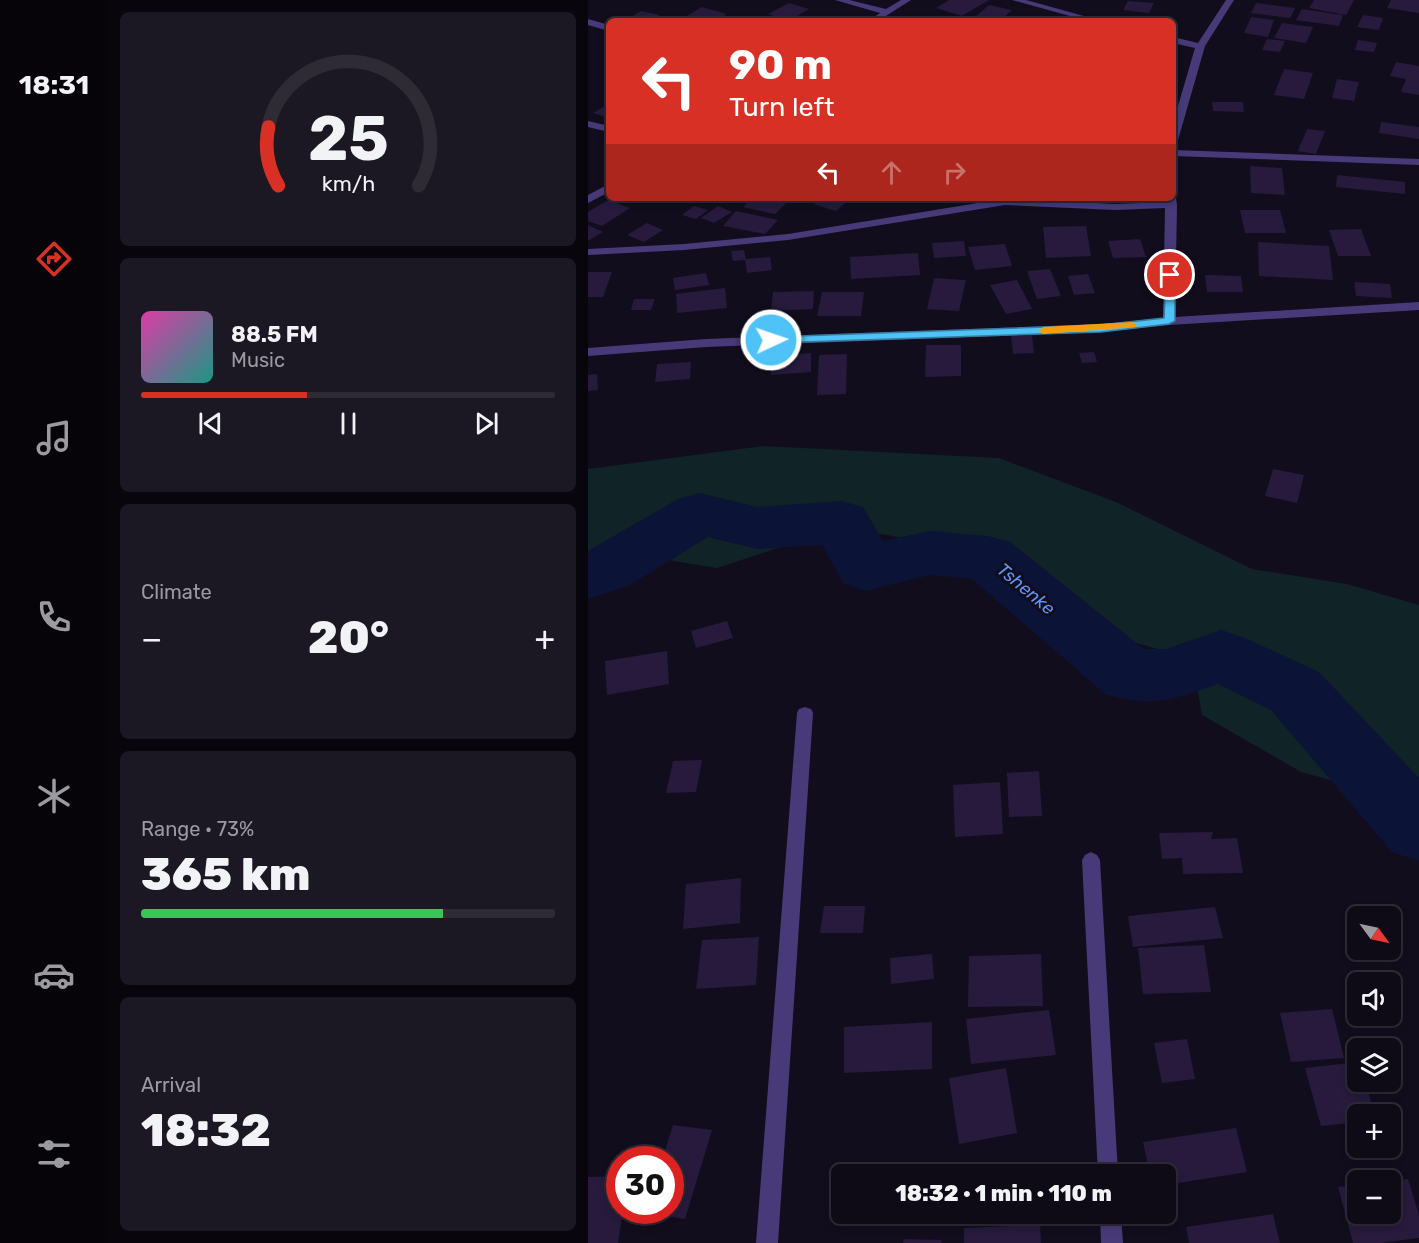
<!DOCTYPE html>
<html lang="en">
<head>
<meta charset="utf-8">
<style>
  body { margin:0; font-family:Rubik,sans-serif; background:#1c1823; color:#f1f3f6; height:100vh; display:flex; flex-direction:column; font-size:22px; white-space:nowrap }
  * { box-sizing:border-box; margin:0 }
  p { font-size:20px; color:#9b9aa1 }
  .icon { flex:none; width:33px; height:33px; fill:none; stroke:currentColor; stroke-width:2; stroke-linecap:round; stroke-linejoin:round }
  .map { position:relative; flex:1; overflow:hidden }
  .drawer { display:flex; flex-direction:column; gap:12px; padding:12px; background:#08060c; width:480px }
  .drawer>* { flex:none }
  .guide { position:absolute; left:18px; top:18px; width:570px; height:183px; border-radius:9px; box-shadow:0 3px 9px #0003,0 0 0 2px #2e2b35; background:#d93025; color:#fff; overflow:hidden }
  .needle { width:39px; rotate:123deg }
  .fabs { position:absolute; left:759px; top:906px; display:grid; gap:12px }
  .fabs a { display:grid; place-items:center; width:54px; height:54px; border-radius:9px; background:#0e0a16; box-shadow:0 3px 9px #0003,0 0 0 2px #2e2b35; font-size:30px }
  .speed { position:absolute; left:18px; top:1146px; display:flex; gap:12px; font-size:30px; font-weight:700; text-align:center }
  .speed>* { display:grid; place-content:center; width:78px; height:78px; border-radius:50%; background:#0e0a16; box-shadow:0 3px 9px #0003,0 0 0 2px #2e2b35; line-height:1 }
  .speed .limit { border:9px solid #d22; background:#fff; color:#111 }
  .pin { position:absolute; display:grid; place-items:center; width:51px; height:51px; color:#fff; margin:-26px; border:3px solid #fff; border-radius:50%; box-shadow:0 2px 6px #0007 }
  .me { position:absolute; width:66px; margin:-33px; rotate:87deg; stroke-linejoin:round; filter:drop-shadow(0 0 4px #0008) }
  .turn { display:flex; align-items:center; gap:21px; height:126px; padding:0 24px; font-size:27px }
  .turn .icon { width:78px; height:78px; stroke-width:2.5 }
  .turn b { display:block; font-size:42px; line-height:51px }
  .lanes { display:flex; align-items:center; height:57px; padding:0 24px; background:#0003; justify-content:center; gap:30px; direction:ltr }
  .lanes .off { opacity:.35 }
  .big { font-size:45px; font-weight:800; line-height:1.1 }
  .drawer .card { flex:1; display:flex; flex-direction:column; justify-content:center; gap:9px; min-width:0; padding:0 21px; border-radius:9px; background:#1c1823 }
  .drawer .dial { align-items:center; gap:0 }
  .dial svg { height:156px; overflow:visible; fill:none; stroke:#2e2b35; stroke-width:7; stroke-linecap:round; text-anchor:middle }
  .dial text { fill:#f1f3f6; stroke:none }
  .song { display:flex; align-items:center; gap:18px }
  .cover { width:72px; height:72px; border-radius:9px; background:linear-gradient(135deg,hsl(320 70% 55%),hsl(170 70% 35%)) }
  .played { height:6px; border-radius:3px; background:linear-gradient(90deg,#d93025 40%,#2e2b35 40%) }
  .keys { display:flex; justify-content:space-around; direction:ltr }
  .heat { display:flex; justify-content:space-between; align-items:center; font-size:33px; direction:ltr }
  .charge { height:9px; border-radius:4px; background:linear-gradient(90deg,#34c759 73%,#2e2b35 0) }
  .trip { position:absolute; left:243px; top:1164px; width:345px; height:60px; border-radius:9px; background:#0e0a16; box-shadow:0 3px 9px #0003,0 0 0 2px #2e2b35; font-weight:800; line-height:60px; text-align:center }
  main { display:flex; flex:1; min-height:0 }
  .tabs { display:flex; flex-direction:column; width:108px; justify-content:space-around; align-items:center; background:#060409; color:#9b9aa1 }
  .tabs .icon { width:42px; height:42px }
  .tabs .on { color:#d93025 }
  .tabs b { font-size:27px; color:#f1f3f6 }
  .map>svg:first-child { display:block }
  .green { fill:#102326 }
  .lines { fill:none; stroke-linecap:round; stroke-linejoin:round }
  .river { fill:#0b1337; fill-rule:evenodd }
  .building { fill:#271a3c }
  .street { fill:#483a79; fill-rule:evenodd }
  .route { fill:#4fc3f7; stroke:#337fa1; stroke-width:1.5 }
  .slow { fill:#f59e0b }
  .labels { text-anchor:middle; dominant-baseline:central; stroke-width:6; stroke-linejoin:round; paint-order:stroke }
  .water-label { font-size:18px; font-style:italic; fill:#6095f5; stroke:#120d1d }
</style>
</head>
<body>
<main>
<nav class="tabs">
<b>18:31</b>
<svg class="icon on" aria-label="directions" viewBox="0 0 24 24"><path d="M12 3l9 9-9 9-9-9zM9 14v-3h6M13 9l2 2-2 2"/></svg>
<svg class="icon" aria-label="music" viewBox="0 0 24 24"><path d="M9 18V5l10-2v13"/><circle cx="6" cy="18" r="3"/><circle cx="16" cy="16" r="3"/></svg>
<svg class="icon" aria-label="phone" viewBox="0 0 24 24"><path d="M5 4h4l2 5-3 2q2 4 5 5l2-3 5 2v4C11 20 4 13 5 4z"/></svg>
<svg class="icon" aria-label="climate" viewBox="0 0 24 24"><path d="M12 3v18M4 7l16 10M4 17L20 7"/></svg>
<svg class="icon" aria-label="car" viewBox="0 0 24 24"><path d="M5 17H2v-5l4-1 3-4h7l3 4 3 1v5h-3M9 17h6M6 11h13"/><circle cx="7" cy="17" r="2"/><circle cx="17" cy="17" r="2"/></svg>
<svg class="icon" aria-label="filters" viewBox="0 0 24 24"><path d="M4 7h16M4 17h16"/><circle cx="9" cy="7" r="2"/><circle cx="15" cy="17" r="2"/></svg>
</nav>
<section class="drawer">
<div class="card dial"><svg viewBox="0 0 100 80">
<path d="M14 69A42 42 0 1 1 86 69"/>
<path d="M14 69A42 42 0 0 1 9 39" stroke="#d93025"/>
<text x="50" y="56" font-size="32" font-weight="700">25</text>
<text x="50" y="72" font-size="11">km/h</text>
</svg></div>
<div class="card">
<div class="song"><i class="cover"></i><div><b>88.5 FM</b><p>Music</p></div></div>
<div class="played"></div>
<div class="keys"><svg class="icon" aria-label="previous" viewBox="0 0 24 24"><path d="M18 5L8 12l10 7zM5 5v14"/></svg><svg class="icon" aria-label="pause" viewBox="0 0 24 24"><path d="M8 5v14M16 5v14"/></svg><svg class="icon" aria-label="next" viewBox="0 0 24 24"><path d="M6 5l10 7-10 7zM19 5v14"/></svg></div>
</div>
<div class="card"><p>Climate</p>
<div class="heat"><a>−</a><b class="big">20°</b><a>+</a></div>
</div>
<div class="card"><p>Range · 73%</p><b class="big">365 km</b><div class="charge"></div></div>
<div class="card"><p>Arrival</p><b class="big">18:32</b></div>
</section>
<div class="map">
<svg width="831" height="1243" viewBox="0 0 831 1243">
  <rect width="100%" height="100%" fill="#120d1d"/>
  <!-- green -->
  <path class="green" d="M175 446 411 458 528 502 664 569 759 584 831 605V804L713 772 614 715 604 659 479 623 439 572 357 547 295 534 211 541 129 568 49 555 0 574V469Z"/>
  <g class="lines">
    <!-- river -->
    <path class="river" d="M112 493 169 507 253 501 275 507 295 541 342 531 400 536 422 542 556 649H578L633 630 657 638 731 672 831 778V861L804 852 683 710 630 684C586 700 563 708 517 694L384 579 342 575 278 591 256 584 234 545 169 549 120 537 42 585 0 599V551L90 499Z"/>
  </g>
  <!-- building -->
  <path class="building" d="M361 0H401L374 16 348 8Z
    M726 0H766L758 15 721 8Z
    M803 0H831V13L799 8Z
    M540 1 566 3 561 13 535 10Z
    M201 3 221 9 201 21 180 14Z
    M668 3 707 8 702 18 663 13Z
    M401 5 424 10 412 21 386 18Z
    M113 7 139 14 128 21 95 19Z
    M714 9 755 15 751 26 708 20Z
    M53 11 72 15 63 21H37Z
    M775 15 795 18 791 30 769 27Z
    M663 17 686 20 680 37 656 33Z
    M694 23 725 27 718 43 686 38Z
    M679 39 697 41 692 52 674 50Z
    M770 40 789 43 786 52 767 50Z
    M808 62 831 66V95L813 92 818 79 802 76Z
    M696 69 725 73 716 99 686 95Z
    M749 79 771 82 766 101 744 98Z
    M624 102H655L656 112 625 111Z
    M17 106 21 107V118L5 113Z
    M793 122 831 127V139L791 133Z
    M719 129 737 131 728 154 710 151Z
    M662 166 694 168 697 195 663 193Z
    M749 175 817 182V194L748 187Z
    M164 198H185L200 201 187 214 155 207Z
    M234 198H263L248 211 226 204Z
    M20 200 42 208 14 226 0 221V212Z
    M106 206 120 210 108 219 94 215Z
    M130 206 144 212 126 223 113 218Z
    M652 210H692L698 233H657Z
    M148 211 190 220 177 234 135 226Z
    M59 223 75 230 56 242 39 235Z
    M0 225 15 232 0 241Z
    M498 226 503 256 458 258 455 227Z
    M773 229 783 256H750L741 230Z
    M552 239 558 257 525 258 520 241Z
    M376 241 378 256 346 258 344 243Z
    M670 242 741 246 745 280 671 276Z
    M417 244 424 266 387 270 380 247Z
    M156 250 158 260 145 261 143 251Z
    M330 253 332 275 263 279 262 257Z
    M182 257 184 270 159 273 157 259Z
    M462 269 473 296 449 299 439 271Z
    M0 272H24L15 297H0Z
    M118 273 121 285 87 290 85 278Z
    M500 274 507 293 486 295 480 276Z
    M617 275 653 276 655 292H619Z
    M346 278 378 280 371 311 339 309Z
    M429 280 444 309 418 314 402 285Z
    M766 282 802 284 804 298 768 296Z
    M137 288 139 308 89 313 88 294Z
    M226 291 225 309 183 311 185 292Z
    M234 292H276L273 316H229Z
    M46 299H67L63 310H43Z
    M444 335 446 353 425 354 423 336Z
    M338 345H373V376L337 377Z
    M506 352 509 362 494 363 491 353Z
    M223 353V372L183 375V356Z
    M259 354 258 394 229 395 231 355Z
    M103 362 102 379 67 382 69 364Z
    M9 374 10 390 0 391V375Z
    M685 469 716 475 709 503 677 496Z
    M139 621 145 638 108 648 103 631Z
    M79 651 81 684 19 695 17 661Z
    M114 760 108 792 78 793 85 761Z
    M451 771 454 816 421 817 419 773Z
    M412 782 415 834 367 837 365 785Z
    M625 832 623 839 649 838 655 873 595 874 594 858 574 859 571 833Z
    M153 878 152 923 95 929 98 884Z
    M236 906H277L275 933H232Z
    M627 907 635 938 545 947 540 916Z
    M171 937 168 985 108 989 114 940Z
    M616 945 623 992 555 994 550 948Z
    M344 954 346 979 303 984 302 958Z
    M453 954 455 1006 380 1007 381 956Z
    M744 1009 756 1058 703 1062 692 1013Z
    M461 1010 468 1055 383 1064 378 1019Z
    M344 1022V1069L256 1073V1027Z
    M599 1039 607 1079 574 1083 566 1043Z
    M770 1062V1082H777L787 1114H770V1122L733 1126 717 1068Z
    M418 1068 429 1133 371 1144 361 1078Z
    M85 1125 124 1130 97 1219 54 1212 82 1210V1160H74Z
    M648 1128 659 1172 578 1185V1174H562L555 1142Z
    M32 1176V1210H35L30 1243H0V1177Z
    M820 1179 831 1215V1238L792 1243H765L750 1187 770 1185V1214H802V1181Z
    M685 1214 692 1243H601L598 1227Z
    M452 1225 453 1243H376V1228Z
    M316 1239 354 1240 353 1243H315Z"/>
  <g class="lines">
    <!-- street -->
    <path class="street" d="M247 0H261L298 9 313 0H323L290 21H280L292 13Z
      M424 0H438L514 21H500Z
      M638 0H646L617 46 590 140 585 143V123L607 48 585 43V37L610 43Z
      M0 19 21 25V31L0 25Z
      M0 121 21 126V132L0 127Z
      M585 150 831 159V165L585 156Z
      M21 184V192L0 203V195Z
      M585 195 588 198 589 205 587 317 831 302V310L581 325 513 332 118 347 0 356V348L118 339 513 324 575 318 577 208 527 210 417 205 200 240 96 250 0 255V249L96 244 200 234 402 201 406 198 527 204 578 202V198H585Z
      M217 707 223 709 225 713 190 1243H168L209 713 211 709Z
      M503 852 509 855 512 860 530 1174H510L494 860 497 855Z
      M512 1214H533L535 1243H513Z"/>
  </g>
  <!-- route -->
  <path class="route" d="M578 272 587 275V321L581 324 513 332 183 343 178 340 183 337 513 325 576 318Z"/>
  <!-- slow -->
  <path class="slow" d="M544 322 549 325 548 327 455 334 450 331 455 327Z"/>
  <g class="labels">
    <!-- water labels -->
    <g class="water-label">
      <text transform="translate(438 589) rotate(40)">Tshenke</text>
    </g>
  </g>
</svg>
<div class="fabs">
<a><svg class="needle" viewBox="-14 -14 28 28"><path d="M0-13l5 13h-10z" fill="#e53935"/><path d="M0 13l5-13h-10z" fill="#9b9aa1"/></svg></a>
<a><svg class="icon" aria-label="sound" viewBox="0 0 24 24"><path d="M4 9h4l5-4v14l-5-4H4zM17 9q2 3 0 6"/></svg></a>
<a><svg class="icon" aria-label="layers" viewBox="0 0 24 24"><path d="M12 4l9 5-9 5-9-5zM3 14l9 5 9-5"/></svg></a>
<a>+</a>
<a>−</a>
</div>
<div class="speed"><div class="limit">30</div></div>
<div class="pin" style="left:582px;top:275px;background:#d93025"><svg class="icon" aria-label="arrive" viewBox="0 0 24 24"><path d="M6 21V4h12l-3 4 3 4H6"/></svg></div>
<svg class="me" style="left:183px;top:340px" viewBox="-20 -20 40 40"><circle r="17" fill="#4fc3f7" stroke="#fff" stroke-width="3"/><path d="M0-11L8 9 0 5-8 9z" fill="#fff"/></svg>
<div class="trip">18:32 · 1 min · 110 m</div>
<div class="guide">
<div class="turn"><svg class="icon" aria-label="left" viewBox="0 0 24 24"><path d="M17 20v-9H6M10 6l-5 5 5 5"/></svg><div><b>90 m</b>Turn left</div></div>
<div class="lanes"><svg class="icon" aria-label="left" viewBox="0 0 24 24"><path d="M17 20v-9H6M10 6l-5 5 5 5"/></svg><svg class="icon off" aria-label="ahead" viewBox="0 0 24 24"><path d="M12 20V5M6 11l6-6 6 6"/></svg><svg class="icon off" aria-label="right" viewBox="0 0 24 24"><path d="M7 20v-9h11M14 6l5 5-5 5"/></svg></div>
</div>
</div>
</main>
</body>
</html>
